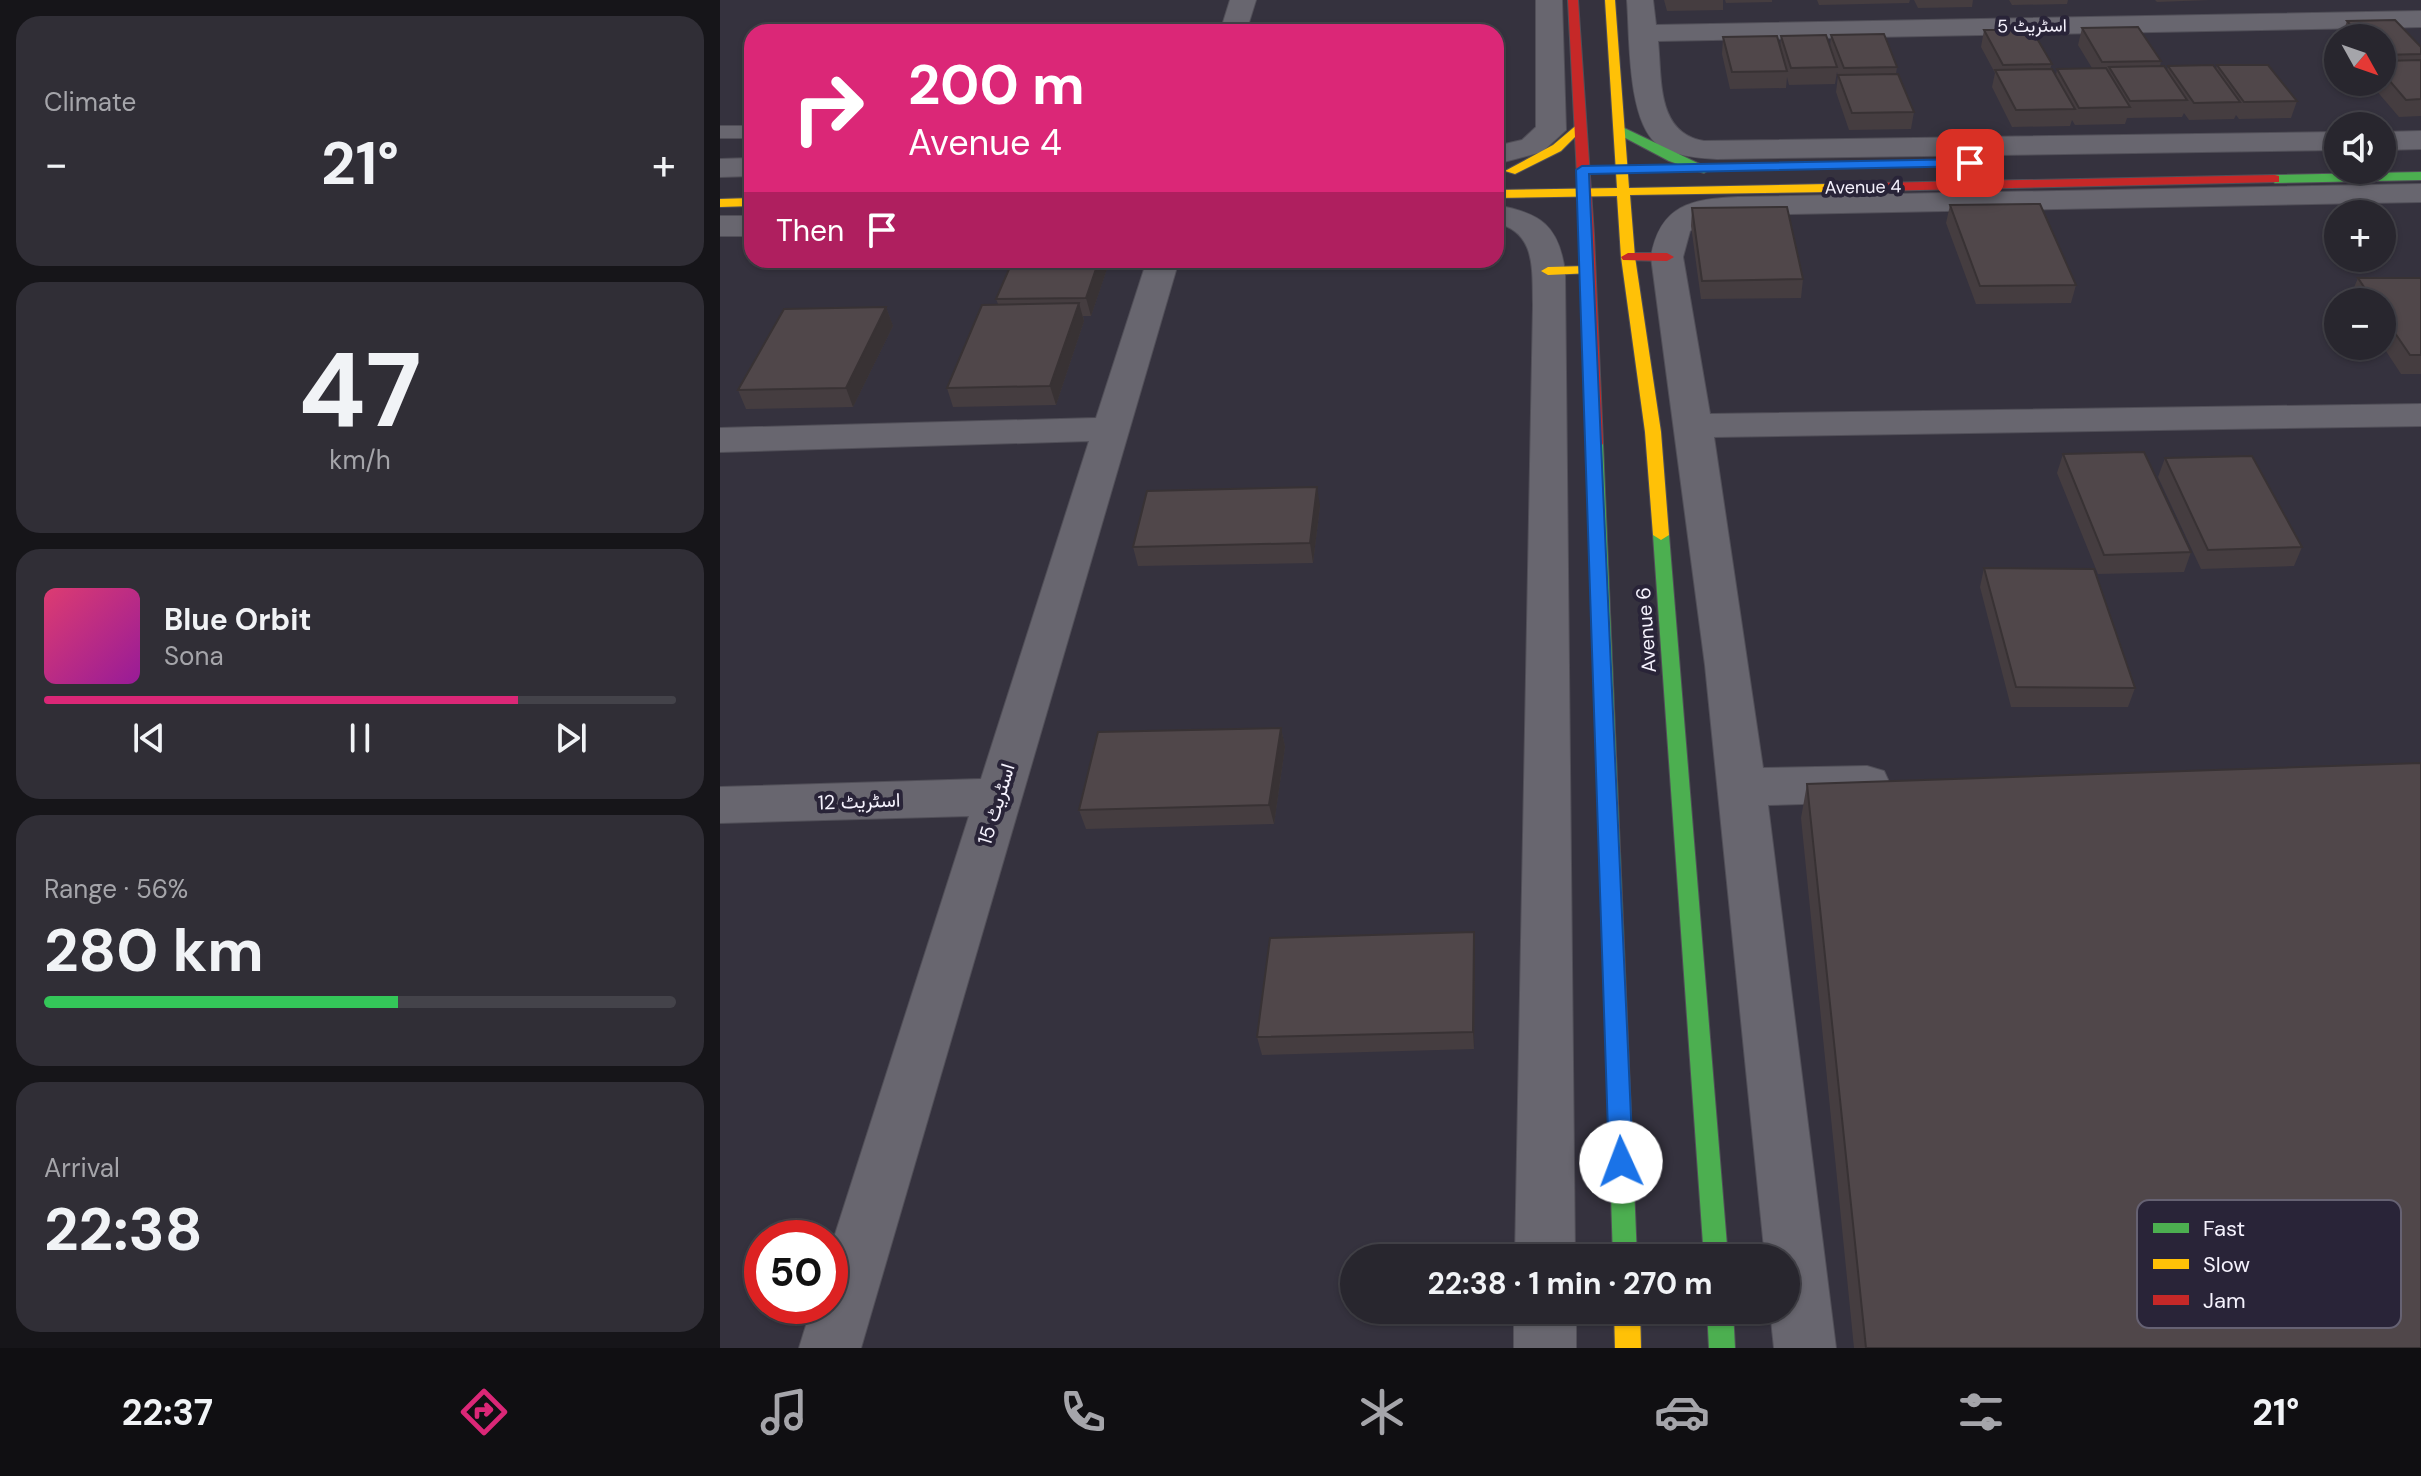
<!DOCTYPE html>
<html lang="en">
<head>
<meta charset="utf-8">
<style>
  body { margin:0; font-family:"DM Sans",Vazirmatn,sans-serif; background:#302e36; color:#f1f3f6; height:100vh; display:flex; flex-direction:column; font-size:30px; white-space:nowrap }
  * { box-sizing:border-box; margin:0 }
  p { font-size:26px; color:#a5a5aa }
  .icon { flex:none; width:44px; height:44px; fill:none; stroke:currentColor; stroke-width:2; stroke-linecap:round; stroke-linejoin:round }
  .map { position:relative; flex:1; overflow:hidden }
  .details { display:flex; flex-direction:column; gap:16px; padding:16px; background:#161519; width:720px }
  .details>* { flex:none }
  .top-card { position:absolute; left:24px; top:24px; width:760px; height:244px; border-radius:24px; box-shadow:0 2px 6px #0004,0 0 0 2px #44434a; background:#db2777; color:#fff; overflow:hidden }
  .needle { width:52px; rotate:130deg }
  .tools { position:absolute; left:1604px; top:24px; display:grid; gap:16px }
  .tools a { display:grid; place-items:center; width:72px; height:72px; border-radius:50%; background:#28262e; box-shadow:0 2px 6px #0004,0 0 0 2px #44434a; font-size:40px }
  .speed { position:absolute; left:24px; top:1220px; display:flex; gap:16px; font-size:40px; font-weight:700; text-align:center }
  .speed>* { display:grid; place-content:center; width:104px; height:104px; border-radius:50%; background:#28262e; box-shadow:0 2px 6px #0004,0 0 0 2px #44434a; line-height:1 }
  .speed .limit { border:12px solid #d22; background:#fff; color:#111 }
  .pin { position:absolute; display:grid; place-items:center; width:68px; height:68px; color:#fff; margin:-34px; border-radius:16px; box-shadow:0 4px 12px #0006 }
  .me { position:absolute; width:88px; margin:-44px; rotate:358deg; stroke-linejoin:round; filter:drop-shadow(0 0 6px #0008) }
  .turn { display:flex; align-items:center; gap:28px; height:168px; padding:0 32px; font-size:36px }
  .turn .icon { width:104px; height:104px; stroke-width:2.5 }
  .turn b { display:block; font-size:56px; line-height:68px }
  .then { display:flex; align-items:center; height:76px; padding:0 32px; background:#0003; gap:16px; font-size:30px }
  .big { font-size:60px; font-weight:700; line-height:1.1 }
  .details .tile { flex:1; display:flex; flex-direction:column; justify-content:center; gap:12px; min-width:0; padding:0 28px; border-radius:24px; background:#302e36 }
  .details .dial { align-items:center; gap:0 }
  .dial b { font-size:104px; line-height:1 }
  .song { display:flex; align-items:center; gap:24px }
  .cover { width:96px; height:96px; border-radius:12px; background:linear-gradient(135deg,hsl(340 70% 55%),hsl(300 70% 35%)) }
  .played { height:8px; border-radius:4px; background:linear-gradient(90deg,#db2777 75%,#44434a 75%) }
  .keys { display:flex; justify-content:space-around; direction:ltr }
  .heat { display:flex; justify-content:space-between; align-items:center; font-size:44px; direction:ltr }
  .charge { height:12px; border-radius:6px; background:linear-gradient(90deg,#34c759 56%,#44434a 0) }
  .trip { position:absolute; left:620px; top:1244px; width:460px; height:80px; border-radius:40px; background:#28262e; box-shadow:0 2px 6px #0004,0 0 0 2px #44434a; font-weight:700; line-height:80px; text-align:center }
  .tabs { display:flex; height:128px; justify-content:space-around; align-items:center; background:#100f12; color:#a5a5aa }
  .tabs .icon { width:56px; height:56px }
  .tabs .current { color:#db2777 }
  .tabs b { font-size:36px; color:#f1f3f6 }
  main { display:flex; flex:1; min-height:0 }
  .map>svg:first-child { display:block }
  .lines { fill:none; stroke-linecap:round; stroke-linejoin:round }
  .lane-casing { stroke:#514f58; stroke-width:2 }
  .street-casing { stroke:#514f58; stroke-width:2 }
  .fast-casing { stroke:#514f58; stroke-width:2 }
  .slow-casing { stroke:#514f58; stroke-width:2 }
  .jam-casing { stroke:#514f58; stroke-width:2 }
  .lane { fill:#68666f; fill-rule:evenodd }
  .street { fill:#68666f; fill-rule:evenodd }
  .fast { fill:#4caf50; fill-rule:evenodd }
  .slow { fill:#ffc107; fill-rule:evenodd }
  .jam { fill:#c62828; fill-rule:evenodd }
  .wall { fill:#453d40 }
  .shaded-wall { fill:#383234 }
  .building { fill:#50474a; stroke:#383234; stroke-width:2 }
  .route { fill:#1a73e8; stroke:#114b97; stroke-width:2 }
  .labels { text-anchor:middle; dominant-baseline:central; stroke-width:8; stroke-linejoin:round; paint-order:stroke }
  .far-street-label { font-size:18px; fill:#f5f2fd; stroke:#292438 }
  .street-label { font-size:20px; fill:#f5f2fd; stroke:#292438 }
  .key { fill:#292438; stroke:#666273; stroke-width:2 }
  .key-label { font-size:22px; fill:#f5f2fd }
</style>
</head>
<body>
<main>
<section class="details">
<div class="tile"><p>Climate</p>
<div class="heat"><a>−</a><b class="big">21°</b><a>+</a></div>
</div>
<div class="tile dial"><b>47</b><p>km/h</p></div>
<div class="tile">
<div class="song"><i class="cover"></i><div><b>Blue Orbit</b><p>Sona</p></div></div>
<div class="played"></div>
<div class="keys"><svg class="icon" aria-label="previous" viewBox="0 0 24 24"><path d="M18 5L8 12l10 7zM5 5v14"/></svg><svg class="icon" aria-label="pause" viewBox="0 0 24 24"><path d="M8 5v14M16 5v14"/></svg><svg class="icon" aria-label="next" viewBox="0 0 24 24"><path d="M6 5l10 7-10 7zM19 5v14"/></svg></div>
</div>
<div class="tile"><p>Range · 56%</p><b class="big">280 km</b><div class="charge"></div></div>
<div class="tile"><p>Arrival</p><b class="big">22:38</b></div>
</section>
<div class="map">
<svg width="1701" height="1348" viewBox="0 0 1701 1348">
  <rect width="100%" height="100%" fill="#35323e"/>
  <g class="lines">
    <defs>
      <path id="lane" d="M0 126H32V138H0Z"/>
      <path id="street" d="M510 0H536L526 32H500Z
        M816 0H842L846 130 822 152 776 164V146L802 140 816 127Z
        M907 0H933L936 25 1701 11V27L938 41C942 79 936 133 984 141L1618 132V150L997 159C977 158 953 156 937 144 907 119 910 37 907 0Z
        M1701 131V149L1662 150V132Z
        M32 158V176L0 177V159Z
        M1701 184V202L1018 215 989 218 970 231 963 257 990 414 1701 404V426L994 437 1043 768 1147 766 1164 771 1170 784 1164 797 1147 802 1048 805 1116 1348H1054L1050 1310H1066V1258H1045L985 665 931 257C940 205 971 199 1018 197Z
        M776 205C820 213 839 225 845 272L855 1258H795L813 305C812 271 817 232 776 223Z
        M0 216H32V236H0Z
        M427 260H459L141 1348H79L92 1306H110V1250L249 816 0 823V787L261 779 369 441 0 452V428L376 418Z
        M794 1310H856V1348H794Z"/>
      <path id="fast" d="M900 126 990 169 984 173 949 161 896 133 894 130Z
        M1701 172V180L1555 183 1549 179 1555 175Z
        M875 439 883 444 917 1258H893L867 444Z
        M941 530 949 535 1008 1258H984L933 535Z
        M987 1310H1013L1015 1348H989Z"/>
      <path id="slow" d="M885 0H895L909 188 1108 184 1114 188 1108 192 910 195 915 257 941 432 949 535 941 540 933 535 925 432 901 257 897 196 776 198V190L897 188Z
        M859 123 865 127 841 151 795 174 785 171 833 145Z
        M32 198V206L0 207V199Z
        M867 266 874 270 872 273 828 275 821 271 828 267Z
        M894 1310H920L921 1348H895Z"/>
      <path id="jam" d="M848 0H858L874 235 883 444 875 449 867 444 860 235Z
        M1555 175 1559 176V182L1108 192 1102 188 1108 184Z
        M908 253H947L954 257 947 261 903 260 901 257Z"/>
    </defs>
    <!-- lane casing -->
    <use href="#lane" class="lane-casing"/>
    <!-- street casing -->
    <use href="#street" class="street-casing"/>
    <!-- fast casing -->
    <use href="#fast" class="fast-casing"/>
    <!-- slow casing -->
    <use href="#slow" class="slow-casing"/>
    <!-- jam casing -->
    <use href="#jam" class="jam-casing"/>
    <!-- lane -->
    <use href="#lane" class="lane"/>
    <!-- street -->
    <use href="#street" class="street"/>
    <!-- fast -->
    <use href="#fast" class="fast"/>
    <!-- slow -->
    <use href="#slow" class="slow"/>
    <!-- jam -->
    <use href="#jam" class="jam"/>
  </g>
  <!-- wall -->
  <path class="wall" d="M944 0H1003V10L947 11Z
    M1005 0H1052V2L1006 3Z
    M1097 0H1190L1189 3 1099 5Z
    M1194 0H1253L1252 7 1198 8Z
    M1289 0H1348L1347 4 1292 5Z
    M1435 0H1490L1437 2Z
    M1627 21 1701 47V116L1679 117 1649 82H1662V38H1621Z
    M1362 28 1441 61 1440 66 1447 71 1448 66 1496 69 1497 65 1577 101 1571 118 1519 119 1516 115 1514 119 1469 120 1464 113 1462 117 1407 118 1405 124 1355 125 1352 120 1350 126 1292 127 1272 87 1275 73 1261 47 1264 30 1332 64 1330 69 1336 75 1337 69 1372 68 1358 45Z
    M1111 35 1177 67 1176 74 1194 112 1191 129 1129 130 1116 92 1118 76 1117 72 1115 84 1069 85 1067 77 1066 88 1010 89 1002 54 1003 37 1060 47 1061 36 1110 47Z
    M1230 205 1356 285 1351 303 1256 304 1226 223Z
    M972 208 1083 279 1081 298 981 299 971 226Z
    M293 260H390L371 316H363L364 321 336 405 233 407 227 388 278 304 276 299Z
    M1638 278H1701V374H1681L1662 345V302H1633L1630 297Z
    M166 307 173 326 133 407 26 409 18 390Z
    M1343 454 1471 552 1464 572 1378 574 1337 473Z
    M1445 458 1582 547 1574 566 1481 569 1438 477Z
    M600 506 593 563 418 566 413 547Z
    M1264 568 1415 688 1408 707H1291L1260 587Z
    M561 728 565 747 554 824 366 829 359 810Z
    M1087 784 1701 1348H1134L1081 818Z
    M755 950 754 1049 542 1055 537 1037Z"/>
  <!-- shaded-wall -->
  <path class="shaded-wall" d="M379 260H390L371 316 366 298Z
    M359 303 364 321 336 405 330 386Z
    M166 307 173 326 133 407 126 388Z
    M597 487 600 506 593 563 590 543Z
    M561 728 565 747 554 824 549 805Z
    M754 932 755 950 754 1049 753 1032Z"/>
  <!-- building -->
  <path class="building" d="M1675 20 1701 47V54L1662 55V38H1642L1627 21Z
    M1418 27 1441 61 1382 62 1362 28Z
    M1264 30H1312L1332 64 1283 65Z
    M1164 34 1177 67 1124 68 1111 35Z
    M1106 35 1117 67 1071 68 1061 36Z
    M1057 36 1067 71 1012 72 1003 37Z
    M1701 60V99L1686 100 1662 72V61Z
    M1493 65 1520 102 1474 103 1448 66Z
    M1497 65H1548L1577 101 1524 102Z
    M1444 66 1467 100 1410 101 1389 67Z
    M1386 68 1410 107 1359 108 1337 69Z
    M1332 69 1355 109 1296 110 1275 70Z
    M1178 74 1194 112 1132 113 1118 75Z
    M1320 204 1356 285 1260 286 1230 205Z
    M1067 207 1083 279 982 281 972 208Z
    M293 260H379L366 298 276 299Z
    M1638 278H1701V355H1690L1662 314V302H1654Z
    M359 303 330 386 227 388 262 305Z
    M166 307 126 388 18 390 64 309Z
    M1424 452 1471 552 1384 555 1343 454Z
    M1532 456 1582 547 1488 550 1445 458Z
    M597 487 590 543 413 547 427 491Z
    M1264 568 1374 569 1415 688 1296 687Z
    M561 728 549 805 359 810 378 732Z
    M1701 763V1348H1146L1087 784Z
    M754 932 753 1032 537 1037 550 938Z"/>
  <!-- route -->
  <path class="route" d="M1250 159 1256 163 1255 166 869 174 913 1162 910 1170 901 1173 893 1170 889 1162 856 170 862 166Z"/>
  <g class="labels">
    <!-- far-street labels -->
    <g class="far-street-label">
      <text transform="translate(1312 26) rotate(-1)">اسٹریٹ 5</text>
      <text transform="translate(1143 187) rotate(-1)">Avenue 4</text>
    </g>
    <!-- street labels -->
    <g class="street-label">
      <text transform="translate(926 630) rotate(-94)">Avenue 6</text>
      <text transform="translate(139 801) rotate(-2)">اسٹریٹ 12</text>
      <text transform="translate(276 804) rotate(-73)">اسٹریٹ 15</text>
    </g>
  </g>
  <!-- legend -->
  <rect x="1417" y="1200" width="264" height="128" rx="12" class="key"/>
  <rect x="1433" y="1223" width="36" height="10" fill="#4caf50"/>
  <rect x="1433" y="1259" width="36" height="10" fill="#ffc107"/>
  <rect x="1433" y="1295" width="36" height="10" fill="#c62828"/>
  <g class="key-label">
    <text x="1483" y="1236">Fast</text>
    <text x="1483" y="1272">Slow</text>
    <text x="1483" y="1308">Jam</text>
  </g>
</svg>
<div class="tools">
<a><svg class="needle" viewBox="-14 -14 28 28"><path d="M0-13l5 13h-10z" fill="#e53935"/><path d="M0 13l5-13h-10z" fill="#a5a5aa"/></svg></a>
<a><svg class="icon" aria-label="sound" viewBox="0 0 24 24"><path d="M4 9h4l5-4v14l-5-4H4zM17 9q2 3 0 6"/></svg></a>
<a>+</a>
<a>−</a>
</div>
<div class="speed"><div class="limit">50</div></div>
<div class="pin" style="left:1250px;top:163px;background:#d93025"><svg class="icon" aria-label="arrive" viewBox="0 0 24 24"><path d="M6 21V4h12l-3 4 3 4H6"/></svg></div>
<svg class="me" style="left:901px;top:1162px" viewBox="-20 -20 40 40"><circle r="19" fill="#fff"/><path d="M0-13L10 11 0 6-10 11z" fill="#1a73e8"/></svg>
<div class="trip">22:38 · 1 min · 270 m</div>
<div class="top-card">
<div class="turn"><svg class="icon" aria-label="right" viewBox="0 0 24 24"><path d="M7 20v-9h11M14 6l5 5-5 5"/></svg><div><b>200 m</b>Avenue 4</div></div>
<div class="then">Then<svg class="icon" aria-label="arrive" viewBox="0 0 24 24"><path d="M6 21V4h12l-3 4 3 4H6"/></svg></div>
</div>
</div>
</main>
<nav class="tabs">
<b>22:37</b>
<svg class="icon current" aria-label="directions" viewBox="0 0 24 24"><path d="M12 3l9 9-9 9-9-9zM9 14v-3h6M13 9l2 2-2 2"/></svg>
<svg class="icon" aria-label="music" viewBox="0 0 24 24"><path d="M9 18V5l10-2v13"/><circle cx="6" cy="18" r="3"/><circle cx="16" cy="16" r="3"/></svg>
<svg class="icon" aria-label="phone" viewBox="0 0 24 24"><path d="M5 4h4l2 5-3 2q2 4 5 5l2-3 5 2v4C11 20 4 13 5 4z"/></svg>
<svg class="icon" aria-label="climate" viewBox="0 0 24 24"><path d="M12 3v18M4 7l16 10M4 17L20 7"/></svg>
<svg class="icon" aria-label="car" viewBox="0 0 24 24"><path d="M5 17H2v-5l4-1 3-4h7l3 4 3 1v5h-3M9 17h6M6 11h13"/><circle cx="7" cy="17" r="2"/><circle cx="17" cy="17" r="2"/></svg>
<svg class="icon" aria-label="filters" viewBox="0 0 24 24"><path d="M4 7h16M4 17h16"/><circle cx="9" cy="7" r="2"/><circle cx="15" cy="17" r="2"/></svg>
<b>21°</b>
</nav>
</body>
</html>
